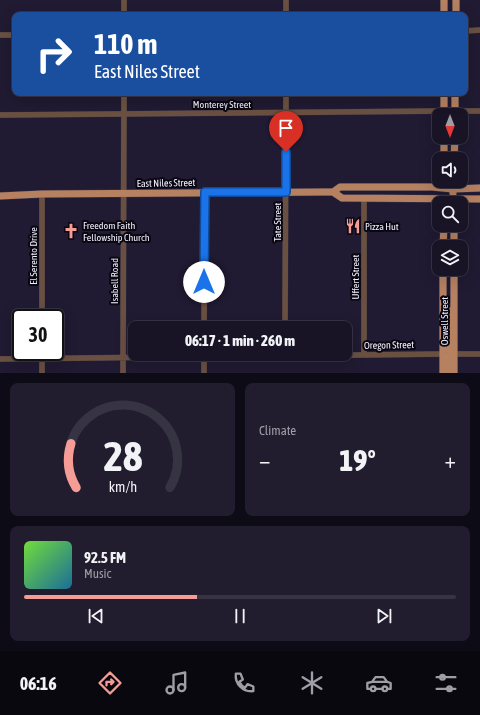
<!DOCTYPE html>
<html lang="en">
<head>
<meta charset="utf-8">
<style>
  body { margin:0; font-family:"Asap Condensed",sans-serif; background:#211d2e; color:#f1f3f6; height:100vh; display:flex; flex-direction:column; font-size:15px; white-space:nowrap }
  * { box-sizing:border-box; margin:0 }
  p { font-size:13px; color:#9f9ea7 }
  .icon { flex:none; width:22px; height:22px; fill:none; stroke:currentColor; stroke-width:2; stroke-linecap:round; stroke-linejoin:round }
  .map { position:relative; height:373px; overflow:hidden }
  .drawer { display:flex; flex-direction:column; gap:10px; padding:10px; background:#0d0b15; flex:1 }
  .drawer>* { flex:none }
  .top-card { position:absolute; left:12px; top:12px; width:456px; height:84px; border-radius:8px; box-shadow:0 4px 16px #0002,0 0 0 1px #363343; background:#1a4fa0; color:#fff; overflow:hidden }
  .needle { width:26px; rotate:180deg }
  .fabs { position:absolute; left:432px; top:108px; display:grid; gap:8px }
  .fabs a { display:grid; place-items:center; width:36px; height:36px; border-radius:8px; background:#181426; box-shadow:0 4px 16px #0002,0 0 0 1px #363343; font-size:20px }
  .speed { position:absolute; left:12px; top:309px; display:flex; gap:8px; font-size:20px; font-weight:700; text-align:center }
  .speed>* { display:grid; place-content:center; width:52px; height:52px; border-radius:50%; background:#181426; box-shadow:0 4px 16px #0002,0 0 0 1px #363343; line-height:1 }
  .speed .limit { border:2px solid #111; border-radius:6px; background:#fff; color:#111 }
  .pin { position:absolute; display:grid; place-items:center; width:34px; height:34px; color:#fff; margin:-41px -17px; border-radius:50% 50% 50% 0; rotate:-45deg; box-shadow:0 0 4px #0007 }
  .pin .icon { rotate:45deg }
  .me { position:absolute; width:44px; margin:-22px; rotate:0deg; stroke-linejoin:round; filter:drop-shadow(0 0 3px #0008) }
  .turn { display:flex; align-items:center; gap:14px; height:84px; padding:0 16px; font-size:18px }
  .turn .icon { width:52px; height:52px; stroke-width:2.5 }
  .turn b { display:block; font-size:28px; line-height:34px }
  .big { font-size:30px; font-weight:800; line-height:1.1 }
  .drawer .card { flex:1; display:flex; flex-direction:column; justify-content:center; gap:6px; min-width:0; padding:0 14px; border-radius:8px; background:#211d2e }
  .drawer .dial { align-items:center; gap:0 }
  .dial svg { height:104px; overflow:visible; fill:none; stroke:#363343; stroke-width:7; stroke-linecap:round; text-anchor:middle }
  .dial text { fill:#f1f3f6; stroke:none }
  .song { display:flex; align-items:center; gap:12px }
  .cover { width:48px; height:48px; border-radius:6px; background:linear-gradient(135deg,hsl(100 70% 55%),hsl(200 70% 35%)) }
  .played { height:4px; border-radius:2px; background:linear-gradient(90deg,#f59c96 40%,#363343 40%) }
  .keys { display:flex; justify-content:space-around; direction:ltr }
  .heat { display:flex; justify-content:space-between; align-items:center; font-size:22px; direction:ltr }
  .drawer .tiles { flex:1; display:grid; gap:10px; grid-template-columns:1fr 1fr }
  .card:last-child { grid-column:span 2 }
  .trip { position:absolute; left:128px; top:321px; width:224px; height:40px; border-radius:8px; background:#181426; box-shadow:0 4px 16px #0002,0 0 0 1px #363343; font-weight:800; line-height:40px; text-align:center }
  .dock { display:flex; height:64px; justify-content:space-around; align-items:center; background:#0a080f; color:#9f9ea7 }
  .dock .icon { width:28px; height:28px }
  .dock .on { color:#f59c96 }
  .dock b { font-size:18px; color:#f1f3f6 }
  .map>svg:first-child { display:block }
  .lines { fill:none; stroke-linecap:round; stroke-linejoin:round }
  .minor-casing { stroke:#39344a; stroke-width:6 }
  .major-casing { stroke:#39344a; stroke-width:8 }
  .minor { stroke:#6a5041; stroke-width:5.5 }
  .major { stroke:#b58161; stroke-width:7 }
  .route-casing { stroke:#114b97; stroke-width:10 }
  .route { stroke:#1a73e8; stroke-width:7 }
  .labels { text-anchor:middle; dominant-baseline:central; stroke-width:4; stroke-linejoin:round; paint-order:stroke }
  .street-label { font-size:10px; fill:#f3f0fe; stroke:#090711 }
  .poi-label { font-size:10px; fill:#f3f0fe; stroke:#090711; text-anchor:start }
</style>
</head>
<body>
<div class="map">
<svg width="480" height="373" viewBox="0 0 480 373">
  <rect width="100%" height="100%" fill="#201a32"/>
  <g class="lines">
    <defs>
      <path id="minor" d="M124 15V0
        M286 15V0
        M465 31 480 30
        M0 35H15
        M455 111H480
        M0 115 444 111
        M364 199V355
        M42 318V194
        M204 328 205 192
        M285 328 286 93
        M454 354H480
        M0 359 443 354
        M42 373V352
        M123 373 124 93
        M204 373V354"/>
      <path id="major" d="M444 15V0
        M456 15V0
        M444 115V93
        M455 115V93
        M444 137V159
        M454 159 455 137
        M333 192 340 187H432L453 189 480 188
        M453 193 454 181
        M0 196 42 194 324 192H333L342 198 480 199
        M454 225V247
        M443 247 444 225
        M446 305 448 312 449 349 451 353 454 354
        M443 354 448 358 449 373
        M443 373V269
        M454 373V269"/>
    </defs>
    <!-- minor casing -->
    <use href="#minor" class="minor-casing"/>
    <!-- major casing -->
    <use href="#major" class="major-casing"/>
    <!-- minor -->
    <use href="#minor" class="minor"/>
    <!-- major -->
    <use href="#major" class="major"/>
  </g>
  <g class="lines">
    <defs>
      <path id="route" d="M204 282 205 192H286V152"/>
    </defs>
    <!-- route casing -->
    <use href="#route" class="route-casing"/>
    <!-- route -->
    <use href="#route" class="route"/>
  </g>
  <!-- icons -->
  <defs>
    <symbol id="restaurant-bare" viewBox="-9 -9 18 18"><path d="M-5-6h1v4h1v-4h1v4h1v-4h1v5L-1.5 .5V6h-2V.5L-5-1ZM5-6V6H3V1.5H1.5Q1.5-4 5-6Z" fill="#f59c96" stroke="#090711" stroke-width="2.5" paint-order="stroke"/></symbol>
    <symbol id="church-bare" viewBox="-9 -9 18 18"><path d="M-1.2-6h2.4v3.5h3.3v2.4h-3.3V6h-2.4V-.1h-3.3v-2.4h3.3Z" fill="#f59c96" stroke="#090711" stroke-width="2.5" paint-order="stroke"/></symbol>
  </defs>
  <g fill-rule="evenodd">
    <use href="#restaurant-bare" x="342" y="215" width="22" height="22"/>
    <use href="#church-bare" x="60" y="220" width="22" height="22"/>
  </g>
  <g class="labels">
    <!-- street labels -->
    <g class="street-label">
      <text x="222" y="104">Monterey Street</text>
      <text transform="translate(166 183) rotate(-1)">East Niles Street</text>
      <text transform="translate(277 222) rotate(-90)">Tate Street</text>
      <text transform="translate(33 256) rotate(-90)">El Serento Drive</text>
      <text transform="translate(355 277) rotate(-90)">Uffert Street</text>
      <text transform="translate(114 281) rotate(-90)">Isabell Road</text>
      <text transform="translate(444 321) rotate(-90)">Oswell Street</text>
      <text transform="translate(389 345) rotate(-1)">Oregon Street</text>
    </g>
    <!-- poi labels -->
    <g class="poi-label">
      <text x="83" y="225">Freedom Faith<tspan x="83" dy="12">Fellowship Church</tspan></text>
      <text x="365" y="226">Pizza Hut</text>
    </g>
  </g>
</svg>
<div class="fabs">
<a><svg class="needle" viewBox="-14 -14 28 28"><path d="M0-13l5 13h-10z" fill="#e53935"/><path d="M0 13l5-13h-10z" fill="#9f9ea7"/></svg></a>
<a><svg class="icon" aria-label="sound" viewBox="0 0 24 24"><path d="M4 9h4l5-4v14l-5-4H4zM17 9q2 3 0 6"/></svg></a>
<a><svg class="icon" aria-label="search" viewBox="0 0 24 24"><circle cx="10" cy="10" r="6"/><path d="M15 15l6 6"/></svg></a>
<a><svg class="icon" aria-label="layers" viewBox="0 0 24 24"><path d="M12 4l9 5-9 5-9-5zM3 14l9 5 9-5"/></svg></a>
</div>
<div class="speed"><div class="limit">30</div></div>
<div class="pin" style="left:286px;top:152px;background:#d93025"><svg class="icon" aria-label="arrive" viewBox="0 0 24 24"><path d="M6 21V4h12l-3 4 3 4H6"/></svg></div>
<svg class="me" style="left:204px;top:282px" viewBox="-20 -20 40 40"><circle r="19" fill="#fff"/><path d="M0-13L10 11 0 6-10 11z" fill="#1a73e8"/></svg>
<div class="trip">06:17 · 1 min · 260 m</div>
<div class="top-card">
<div class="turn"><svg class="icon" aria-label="right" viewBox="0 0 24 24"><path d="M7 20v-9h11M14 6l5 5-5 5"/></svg><div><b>110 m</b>East Niles Street</div></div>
</div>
</div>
<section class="drawer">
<div class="tiles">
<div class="card dial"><svg viewBox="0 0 100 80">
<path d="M14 69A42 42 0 1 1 86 69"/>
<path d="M14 69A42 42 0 0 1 10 35" stroke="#f59c96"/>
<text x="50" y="56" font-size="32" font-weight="700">28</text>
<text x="50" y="72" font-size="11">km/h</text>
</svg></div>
<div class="card"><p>Climate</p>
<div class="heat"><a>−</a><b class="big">19°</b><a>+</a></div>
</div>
<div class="card">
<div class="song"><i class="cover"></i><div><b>92.5 FM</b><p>Music</p></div></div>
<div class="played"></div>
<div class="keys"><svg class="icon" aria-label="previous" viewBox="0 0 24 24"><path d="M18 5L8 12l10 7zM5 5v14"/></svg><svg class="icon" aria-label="pause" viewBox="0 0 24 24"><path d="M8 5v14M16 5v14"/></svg><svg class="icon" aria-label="next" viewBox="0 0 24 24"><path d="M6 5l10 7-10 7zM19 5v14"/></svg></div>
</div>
</div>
</section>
<nav class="dock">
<b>06:16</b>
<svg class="icon on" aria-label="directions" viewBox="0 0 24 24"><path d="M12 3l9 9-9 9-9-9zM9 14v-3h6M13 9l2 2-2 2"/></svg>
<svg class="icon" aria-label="music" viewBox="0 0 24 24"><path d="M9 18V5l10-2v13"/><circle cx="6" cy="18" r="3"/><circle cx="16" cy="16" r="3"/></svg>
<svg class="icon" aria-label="phone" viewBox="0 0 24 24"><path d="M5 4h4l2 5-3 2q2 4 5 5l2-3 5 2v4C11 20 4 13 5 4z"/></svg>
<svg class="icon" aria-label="climate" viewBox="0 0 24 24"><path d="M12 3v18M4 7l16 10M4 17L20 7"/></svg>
<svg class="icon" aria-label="car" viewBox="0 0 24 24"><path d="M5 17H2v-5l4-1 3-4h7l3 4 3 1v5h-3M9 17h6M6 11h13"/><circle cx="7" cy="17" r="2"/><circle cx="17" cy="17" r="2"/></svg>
<svg class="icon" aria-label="filters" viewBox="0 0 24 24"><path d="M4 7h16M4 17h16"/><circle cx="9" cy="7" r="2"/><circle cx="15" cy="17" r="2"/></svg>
</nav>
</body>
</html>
